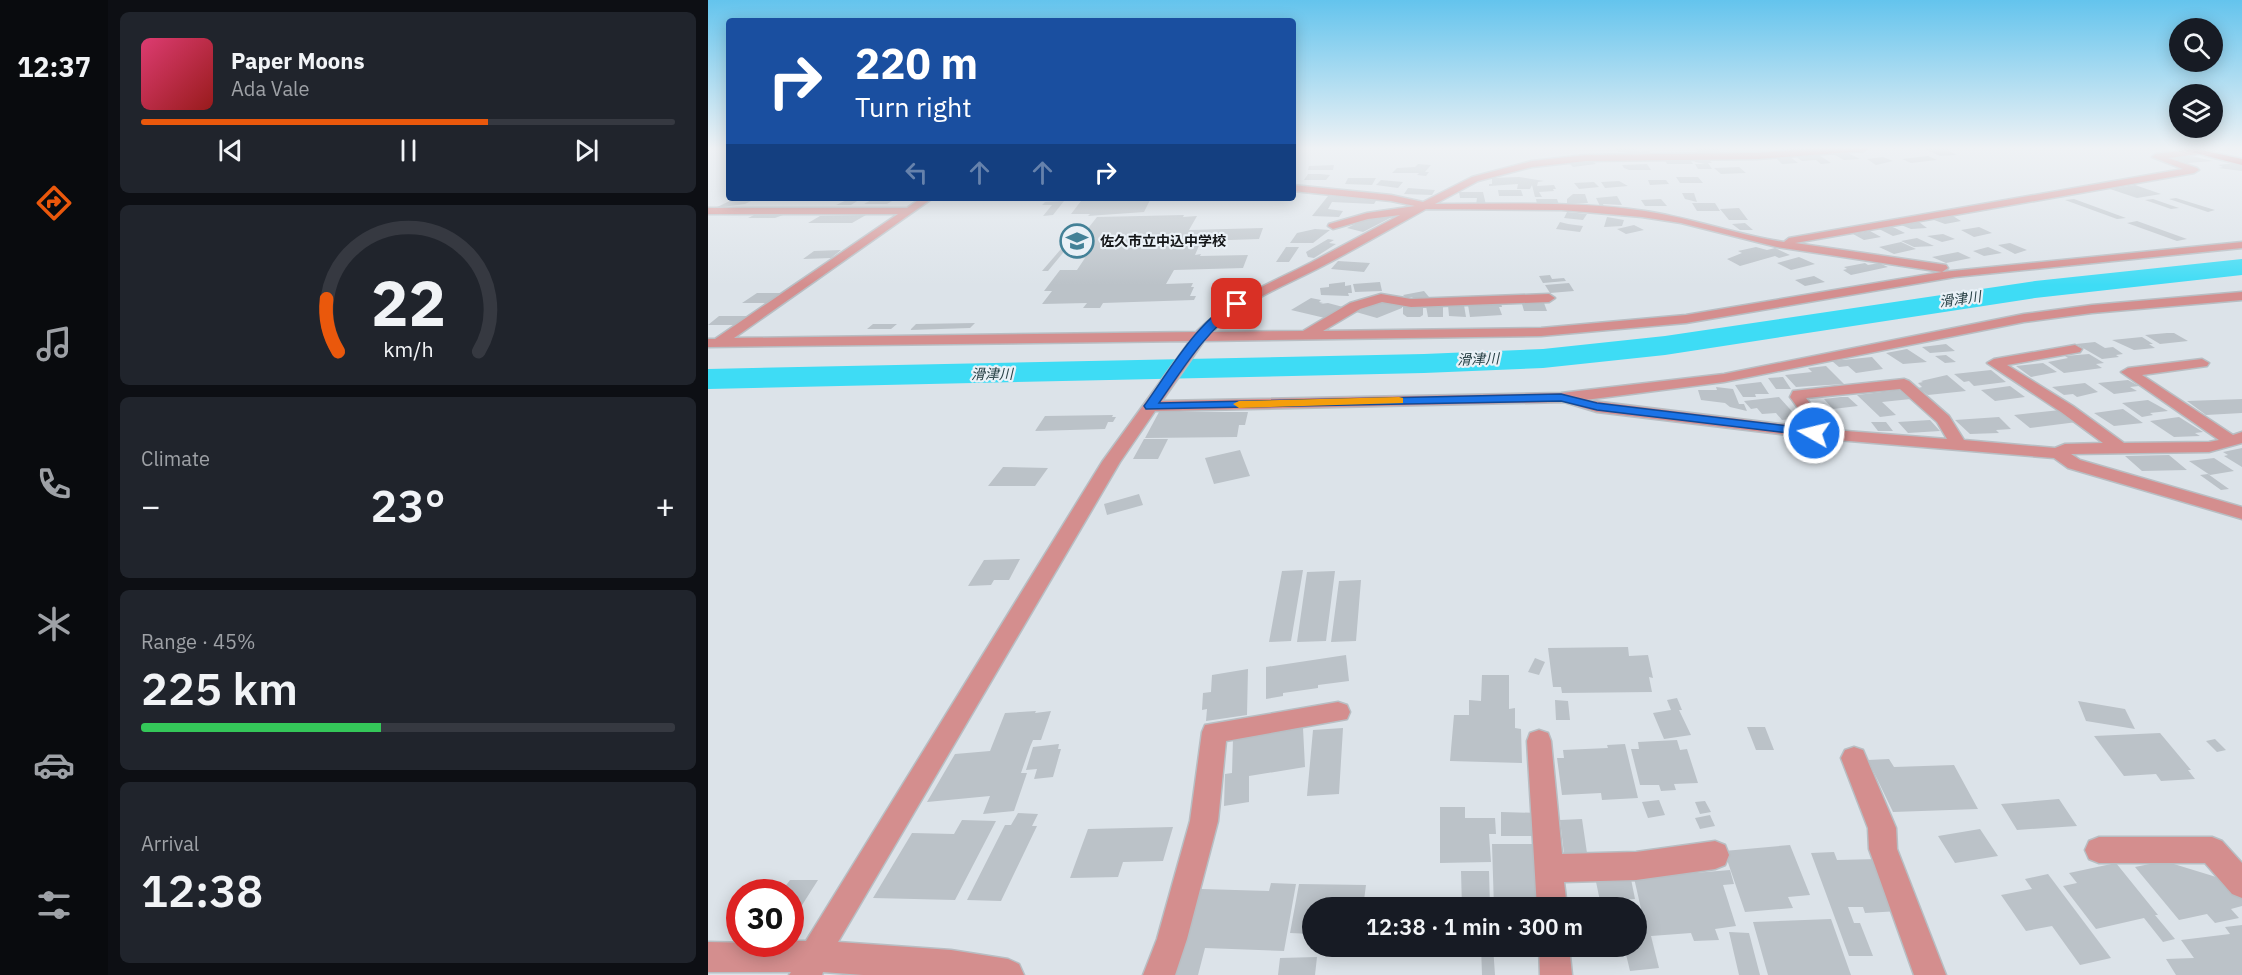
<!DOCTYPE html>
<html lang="en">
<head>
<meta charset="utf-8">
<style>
  body { margin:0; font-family:"IBM Plex Sans","Noto Sans JP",sans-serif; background:#20242c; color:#f1f3f6; height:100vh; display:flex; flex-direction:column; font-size:22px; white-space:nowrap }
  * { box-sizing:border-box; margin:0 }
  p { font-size:20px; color:#9ea1a6 }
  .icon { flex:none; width:33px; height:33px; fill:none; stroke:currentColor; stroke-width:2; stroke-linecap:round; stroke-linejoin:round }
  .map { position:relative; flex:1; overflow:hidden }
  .sheet { display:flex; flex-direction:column; gap:12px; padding:12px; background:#0d0f14; width:600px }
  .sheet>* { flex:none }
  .banner { position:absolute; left:18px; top:18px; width:570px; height:183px; border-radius:6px; box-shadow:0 3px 15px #0003; background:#1a4fa0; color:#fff; overflow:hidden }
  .fabs { position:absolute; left:1461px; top:18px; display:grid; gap:12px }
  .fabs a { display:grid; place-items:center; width:54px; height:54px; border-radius:50%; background:#171b24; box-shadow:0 3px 15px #0003; font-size:30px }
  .speed { position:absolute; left:18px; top:879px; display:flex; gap:12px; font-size:30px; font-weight:700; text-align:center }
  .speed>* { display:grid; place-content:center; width:78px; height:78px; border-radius:50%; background:#171b24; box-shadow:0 3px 15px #0003; line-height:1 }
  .speed .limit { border:9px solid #d22; background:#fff; color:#111 }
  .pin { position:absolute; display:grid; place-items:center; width:51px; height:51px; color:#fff; margin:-26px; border-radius:12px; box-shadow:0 3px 9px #0006 }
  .me { position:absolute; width:66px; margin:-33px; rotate:278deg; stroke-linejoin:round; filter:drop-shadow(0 0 4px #0008) }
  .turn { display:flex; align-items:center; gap:21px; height:126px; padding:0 30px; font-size:27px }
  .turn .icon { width:78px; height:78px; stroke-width:2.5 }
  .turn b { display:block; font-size:42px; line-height:51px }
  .lanes { display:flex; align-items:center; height:57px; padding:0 30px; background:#0003; justify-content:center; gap:30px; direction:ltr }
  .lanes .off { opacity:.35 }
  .big { font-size:45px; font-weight:600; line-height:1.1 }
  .sheet .card { flex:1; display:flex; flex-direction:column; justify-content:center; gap:9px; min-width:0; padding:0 21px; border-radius:9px; background:#20242c }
  .sheet .dial { align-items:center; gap:0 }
  .dial svg { height:156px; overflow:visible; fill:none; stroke:#363941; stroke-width:7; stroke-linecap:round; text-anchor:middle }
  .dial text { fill:#f1f3f6; stroke:none }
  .song { display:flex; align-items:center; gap:18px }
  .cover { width:72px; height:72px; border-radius:9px; background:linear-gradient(135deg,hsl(340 70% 55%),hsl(0 70% 35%)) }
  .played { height:6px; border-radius:3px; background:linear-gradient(90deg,#ea580c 65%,#363941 65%) }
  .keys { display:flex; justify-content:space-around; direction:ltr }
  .heat { display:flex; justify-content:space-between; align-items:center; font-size:33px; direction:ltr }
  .charge { height:9px; border-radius:4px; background:linear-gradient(90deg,#34c759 45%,#363941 0) }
  .trip { position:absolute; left:594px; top:897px; width:345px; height:60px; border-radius:30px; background:#171b24; box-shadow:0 3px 15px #0003; font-weight:600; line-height:60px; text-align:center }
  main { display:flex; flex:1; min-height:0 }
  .dock { display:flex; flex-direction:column; width:108px; justify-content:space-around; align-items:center; background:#090b0e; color:#9ea1a6 }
  .dock .icon { width:42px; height:42px }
  .dock .selected { color:#ea580c }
  .dock b { font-size:27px; color:#f1f3f6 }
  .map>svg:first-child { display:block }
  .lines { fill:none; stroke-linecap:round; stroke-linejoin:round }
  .river { fill:#3edcf5; fill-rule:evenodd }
  .building { fill:#bbc2c8 }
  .street-casing { stroke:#b8bec3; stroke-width:3 }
  .secondary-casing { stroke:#b8bec3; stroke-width:3 }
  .street { fill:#d48e8e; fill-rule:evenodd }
  .secondary { fill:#c76265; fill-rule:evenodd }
  .route { fill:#1a73e8; stroke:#114b97; stroke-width:1.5 }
  .slow { fill:#f59e0b }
  .labels { text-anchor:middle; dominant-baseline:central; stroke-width:4.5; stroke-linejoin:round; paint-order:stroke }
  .far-poi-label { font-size:14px; font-weight:bold; fill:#141618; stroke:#e9f0f6; text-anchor:start }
  .far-water-label { font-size:14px; font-style:italic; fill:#284146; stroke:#e9f0f6 }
</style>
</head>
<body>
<main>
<nav class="dock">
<b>12:37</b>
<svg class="icon selected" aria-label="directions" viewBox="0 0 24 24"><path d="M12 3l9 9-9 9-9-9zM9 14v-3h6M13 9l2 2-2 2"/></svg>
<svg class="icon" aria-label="music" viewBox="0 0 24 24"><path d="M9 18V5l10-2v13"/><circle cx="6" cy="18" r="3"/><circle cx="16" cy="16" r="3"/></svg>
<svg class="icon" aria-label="phone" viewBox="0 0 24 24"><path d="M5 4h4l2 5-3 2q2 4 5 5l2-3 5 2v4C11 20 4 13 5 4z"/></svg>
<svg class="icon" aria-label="climate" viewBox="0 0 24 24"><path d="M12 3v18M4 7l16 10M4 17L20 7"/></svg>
<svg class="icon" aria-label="car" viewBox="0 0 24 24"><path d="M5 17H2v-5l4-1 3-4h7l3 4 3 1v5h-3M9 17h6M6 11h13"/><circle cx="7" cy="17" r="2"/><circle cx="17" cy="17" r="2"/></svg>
<svg class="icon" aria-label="filters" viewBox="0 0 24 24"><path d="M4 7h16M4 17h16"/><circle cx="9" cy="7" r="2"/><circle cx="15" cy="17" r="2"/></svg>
</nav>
<section class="sheet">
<div class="card">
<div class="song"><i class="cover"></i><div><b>Paper Moons</b><p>Ada Vale</p></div></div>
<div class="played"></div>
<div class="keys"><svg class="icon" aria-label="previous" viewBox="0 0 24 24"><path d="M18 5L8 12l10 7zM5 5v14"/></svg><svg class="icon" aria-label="pause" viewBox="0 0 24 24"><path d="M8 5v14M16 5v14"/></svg><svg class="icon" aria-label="next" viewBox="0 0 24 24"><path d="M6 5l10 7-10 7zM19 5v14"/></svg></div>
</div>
<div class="card dial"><svg viewBox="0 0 100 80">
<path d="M14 69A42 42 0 1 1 86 69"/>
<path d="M14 69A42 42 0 0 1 8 42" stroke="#ea580c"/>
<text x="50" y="56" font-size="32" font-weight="700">22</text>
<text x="50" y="72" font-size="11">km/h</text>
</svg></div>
<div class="card"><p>Climate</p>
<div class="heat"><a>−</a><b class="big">23°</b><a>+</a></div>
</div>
<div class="card"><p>Range · 45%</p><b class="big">225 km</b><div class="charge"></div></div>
<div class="card"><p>Arrival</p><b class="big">12:38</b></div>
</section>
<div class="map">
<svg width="1534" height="975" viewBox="0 0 1534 975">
  <rect width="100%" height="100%" fill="#dce3e9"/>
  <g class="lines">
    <!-- river -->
    <path class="river" d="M1534 259V275L1327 298 957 355 835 368 716 373 0 389V369L716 354 835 349 957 336 1327 281Z"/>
  </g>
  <!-- building -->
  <path class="building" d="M907 148H928L931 152 941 151 943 155 911 152Z
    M987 148H1009L1012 152 991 153Z
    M1215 148H1242L1239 150 1249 155 1232 156Z
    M1140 153 1152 159 1136 160 1125 154Z
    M1111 155 1123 163 1113 164 1108 160 1094 161 1087 156Z
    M1081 156 1090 163 1074 164 1067 157Z
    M1220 156 1229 160 1203 163 1194 159Z
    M1484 156 1496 159 1505 161 1479 163 1465 158Z
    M1175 157 1185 161 1168 165 1159 159Z
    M956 158H981L985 164H959Z
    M985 158H999L1004 163H1000L1004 169H990L987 164H997L987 162Z
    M884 161 888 164 865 167 862 164H868L866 162Z
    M1526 163 1534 166V171L1510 168 1515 167 1510 165Z
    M710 164 723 165 717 172H721L718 176 709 175 711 173H684L689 168 707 167Z
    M939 164 943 170H921L916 168 914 165Z
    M626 165 625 170H600L601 166Z
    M1031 167 1038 173 1013 174 1006 168Z
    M600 174H612L622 175 618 180H596Z
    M811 177 836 181 830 182 829 186 846 185 848 189H845L846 191 831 192 834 197H827L824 185 822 189H809L810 184 781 186V184H784V178Z
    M968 177H990L995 183H972Z
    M640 178H668L664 185 637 184Z
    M673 180 695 182 690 188 668 185Z
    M940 180H958L961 184 942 185Z
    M911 181 920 186 897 188 893 182Z
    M886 182 891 187 871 189 866 183Z
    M1427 185 1453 194 1429 198 1402 189Z
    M700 188 727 190 724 195 696 194Z
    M790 190H813L815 196H791Z
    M751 192H775L778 205H768L769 198H752Z
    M974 193H986L989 202 977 199Z
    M865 194H877L880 203 859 204V199Z
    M620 196 653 197 669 199 666 204 624 202 620 209 635 211 631 217 604 216Z
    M909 196 914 205 895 204 896 206H892L888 198Z
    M28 198H49L37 204 7 208Z
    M143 198H154L143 205H128Z
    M167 198H189L179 204H156Z
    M443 198 436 212 380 216 382 214H363L373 201Z
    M1468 198 1507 210 1500 212 1461 199Z
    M828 199H849L851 205 829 204Z
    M953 199 959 206H937L933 200Z
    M1366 199 1418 218 1409 219 1357 200Z
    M1445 199 1471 208 1463 209 1437 200Z
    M356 201 345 215 335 216 344 205H334L337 202Z
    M984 203H1007L1012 211H989Z
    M1031 208 1040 220H1021L1012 209Z
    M52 212H83L67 218H40Z
    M859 212 879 214 875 220 856 218Z
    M681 214 686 216 655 232 639 228 659 218Z
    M158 215 144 223H100L112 216Z
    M476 215 475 217 489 216 481 230 555 228 551 239 493 241 487 255 493 254 492 256 540 255 535 268 466 270 458 284 485 283 483 287H486L482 296H488L486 300 395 303 392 308H375L379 303 334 304 344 291H336L352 270H369L377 258 367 259 381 240 370 241 389 217Z
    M1245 216 1253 221 1237 224 1226 220Z
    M899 217 916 220 914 226 896 227Z
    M1429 221 1479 239 1469 241 1419 223Z
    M852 222 860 224 875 226 872 232 848 229Z
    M1211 222 1219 228 1203 229 1193 225Z
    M1037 223 1045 230H1032L1024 224Z
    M926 225 936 230 918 234 909 229Z
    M1184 227 1187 228 1197 233 1185 236 1171 229Z
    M1271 227 1284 233 1266 237 1253 230Z
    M607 229 622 230 605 243H582L589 233Z
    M1162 231 1173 237 1156 240 1145 234Z
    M1235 234 1247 239 1234 242 1219 236Z
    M1209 238 1226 246 1206 247 1193 241Z
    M620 239 626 240 621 243 628 244 606 258 600 257 598 252Z
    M359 242H364L340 271H334Z
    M1193 242 1208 249 1186 254 1171 247Z
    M1302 243 1319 250 1307 254 1290 245Z
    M578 247H591L581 262H568Z
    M1048 247 1059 250 1067 248 1082 255 1071 258 1067 256 1032 266 1019 259 1034 253 1030 251Z
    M1280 247 1294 253 1276 256 1265 251Z
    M133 250 123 258 95 259 106 251Z
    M1250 252 1263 258 1238 263 1224 257Z
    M1091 257 1107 264 1083 270 1069 263Z
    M630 261 662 263 656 272 623 269Z
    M1157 263 1160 265 1171 263 1180 267 1143 275 1135 270 1139 269 1136 267Z
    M842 275 844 279 856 278 858 281 835 283 831 276Z
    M1106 276 1117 282 1097 286 1087 280Z
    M637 282V286L643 285 644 293H640L641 296 613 295 612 288 621 287V284Z
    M672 282 674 291 647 292 645 284Z
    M861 283 866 291 842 293 837 285Z
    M716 291 721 297 706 299 704 297 698 298 695 295Z
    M49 293H76L61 303H34Z
    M603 298 613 300 611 302 615 303 612 304 620 303 635 307 617 318 583 310Z
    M673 302 678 304 683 302 694 306V308L669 318 648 312Z
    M793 303 794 307H791L794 315 762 317 760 305Z
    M836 303 839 311H816L814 304Z
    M740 305H756L758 317 741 316Z
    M715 306V315L712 317H699L695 314V307Z
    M718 306H735V317H720Z
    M11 316H41L28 325H0Z
    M267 323 262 328 202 330 208 324Z
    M165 324H189L183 329H159Z
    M1459 333H1466L1480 341 1452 344 1437 335Z
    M1434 337 1445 344H1441L1447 348 1426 350 1404 340Z
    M1387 342 1397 348 1405 347 1415 354 1408 355 1411 357 1394 359 1368 344Z
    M1238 344 1247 351 1222 353 1214 347Z
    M1199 349 1219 362 1195 364 1178 353Z
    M1381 354 1396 363 1388 364 1394 368 1356 373 1340 362 1360 358 1357 356Z
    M1238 355 1248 362 1237 363 1227 356Z
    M1164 357 1175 369 1148 373 1140 366 1131 367 1124 361Z
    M1335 363 1349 372 1323 377 1308 366Z
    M1118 366 1136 384 1088 387 1077 375 1104 372 1100 368Z
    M1283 370 1298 382 1266 386 1261 381 1256 382 1246 374Z
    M1239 375 1258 391 1220 395 1210 388 1214 387 1210 383 1215 382 1213 381Z
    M1075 377 1083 389H1068L1060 378Z
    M1420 380 1431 386 1422 387 1429 391 1406 394 1390 383Z
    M1053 382 1061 394H1047L1048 397H1035L1027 385Z
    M1377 383 1390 392 1369 397 1365 394 1356 395 1344 387Z
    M1302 386 1317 397 1287 401 1273 390Z
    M1008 387 1025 389 1031 404H1036L1039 411 1022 407 1017 403 993 400 990 390H1009Z
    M1191 390 1203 399 1174 402 1188 415 1172 417 1149 395Z
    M1071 397 1090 418 1074 420 1068 413 1054 414 1049 408 1043 409 1036 401Z
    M1133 397H1140L1150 406 1125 409 1116 399Z
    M1534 399V413L1498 415 1479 401Z
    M1440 400 1460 411 1442 413 1445 415 1434 417 1414 403Z
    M1415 409 1435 423 1406 426 1386 413Z
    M1352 410 1369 422 1322 428 1306 415Z
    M451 412H540L537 425H531L529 437 437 438Z
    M405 415 404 417H408L405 422H400L397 429 327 431 337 416Z
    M1291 417 1303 429 1288 430 1291 433 1262 434 1247 420Z
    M1471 417 1495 432 1487 433 1492 436 1466 437 1442 421Z
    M1222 420 1232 431 1200 433 1190 422Z
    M1163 422H1178L1185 431H1170Z
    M436 439H460L450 459H425Z
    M1534 448V467L1516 456 1520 455 1515 452Z
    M532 450 542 476 506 484 497 458Z
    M1461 455 1479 470 1434 471 1417 456Z
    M1506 458 1526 471 1502 475 1481 461Z
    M295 467 340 468 327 486H280Z
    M1500 474 1521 489 1513 490 1492 475Z
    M431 494 435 505 399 515 396 504Z
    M312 559 301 580H286L283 585 260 586 276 560Z
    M595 570 583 641 561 642 574 571Z
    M627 571 618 641 589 642 599 572Z
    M653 580 648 641 623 642 631 581Z
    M920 647 921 656 940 655 945 678 941 677 944 692 854 693 853 687H845L840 648Z
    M638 655 641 681 610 685V688L575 693V696L558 699V667Z
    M827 658 837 662 831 675 820 672Z
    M540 669 539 715 498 721 499 709 494 710 495 693 503 692 504 675Z
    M774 675H801V709L807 708V728L813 729 814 763 742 761 746 715H761V700L773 701Z
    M969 698 974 710H971L983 735 956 739 945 713 963 710 959 700Z
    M847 700 860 701 862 720H848Z
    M1370 701 1417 709 1427 729 1378 721Z
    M328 711 327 713 343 711 333 740H325L322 747 313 773H319L306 811 275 814 282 796 219 802 247 754 282 751 297 713Z
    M1039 727H1057L1066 750H1048Z
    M595 728 597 767 541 776V802L516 806 517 774 524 773 525 739Z
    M635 728 631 794 599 796 605 730Z
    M1452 733 1483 770H1480L1487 779 1453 781 1448 774 1416 776 1386 736Z
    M1507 739 1518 750 1509 752 1498 741Z
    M969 740 972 750 979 749 990 783 966 784 968 790 953 791 951 785H932L923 749H931L930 742Z
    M351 744 350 749H353L345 777 326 779 329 769 318 770 325 747Z
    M917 744 930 798 894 800 893 793 854 795 849 758H856L855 750 900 748 899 745Z
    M1181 759 1186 767 1246 765 1270 809 1185 812 1160 760Z
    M1351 799 1369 826 1309 830 1293 804Z
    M951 800 957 815 940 818 934 802Z
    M997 801 1003 812 992 814 987 802Z
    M732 807H757V818H787L788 834H781L783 862 732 863Z
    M793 812 833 813 834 836H793Z
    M310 813 330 814 324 826H329L293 901 259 900 297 825H303Z
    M1002 815 1007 826 992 829 987 818Z
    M874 819 879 853 856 854 852 820Z
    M254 820 288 821 247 900 165 898 204 833 246 834Z
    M465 827 455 861 415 862 410 877 362 878 380 829Z
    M1272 829 1290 856 1247 863 1230 836Z
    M784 844H830L835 908H786Z
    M1082 845 1102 895 1080 897 1085 908 1037 912 1016 851Z
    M1126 852 1129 860 1170 859 1192 911 1157 913 1155 907H1140L1146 923H1152L1165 956H1141L1103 853Z
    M1456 861 1518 880 1534 897V906L1523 909 1531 918 1507 923 1499 914 1471 920 1427 867Z
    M1408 863 1450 915H1447L1467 939 1455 942 1436 918 1388 929 1355 886 1369 883 1361 873Z
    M1022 870 1026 884 1015 885 1028 926 1007 929 1011 940 986 941 983 933 943 936 951 968 922 971 916 946H928V926H937L926 878Z
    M753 871H781L782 908H754Z
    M922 874 927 899 892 901 887 877Z
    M1340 874 1403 958 1372 965 1344 926 1318 931 1293 895 1324 889 1317 879Z
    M82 880H110L82 924V892H73Z
    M563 883 588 884 576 951 497 948 490 975H468L493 889 561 891Z
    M591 884 658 885 655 908H604V934L582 933Z
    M1123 919 1143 975H1060L1045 922Z
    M1534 925V975H1468L1458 959 1486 958 1473 940 1522 934 1517 927Z
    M1021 932 1041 933 1052 975H1031Z
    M773 946H785L787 975H774Z
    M788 946H838V951L788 952Z
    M609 957 607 975H570L572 958Z"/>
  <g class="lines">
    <defs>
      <path id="street" d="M1118 148H1160L1156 151 1049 159 878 161 824 167 770 181 727 204C797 204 868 201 937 211 984 218 1029 235 1076 242L1081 238 1475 169 1444 157 1448 154 1487 149 1491 152 1490 154 1460 158 1489 168 1491 170 1486 173 1087 243 1238 265 1240 268 1234 272 1534 242V248L1247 277 978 323 833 336 496 341 454 401 853 393 1016 374 1316 314 1384 305 1534 292V300L1384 313 1316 322 1016 382 877 400 1097 427V418L1082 397 1085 391 1196 379 1201 381 1241 416 1256 440 1347 448 1357 444 1395 443 1353 412 1279 363 1286 359 1367 345 1374 349 1372 352 1299 365 1365 406 1416 443 1501 442 1511 440 1413 372 1420 368 1494 359 1501 363 1499 366 1434 375 1525 435 1534 432V443L1501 452 1363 454 1372 460 1534 507V519L1360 468 1346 458 1105 438 889 412 856 402 447 411 412 462 130 942 243 950 300 959 311 964 316 975H155L115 972 114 975H81L83 972H0V942L82 944V941H98L394 462 482 341 0 347V339H7L190 214H0V208H199L213 198H225L26 338 488 332C521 299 561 284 602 263 632 247 662 231 692 215L660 219 625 229 620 226 621 224 659 213 707 206 683 201 585 191V185L683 195 715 202 764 177 824 161 878 155 1049 153ZM718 209 854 210 934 217 973 223 1069 247 1234 272 978 315 833 328 615 331 652 309 674 302 703 307 841 302 847 298 841 294 703 299 673 294 642 303 595 331 504 332C533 302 572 288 609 269 646 250 682 229 718 209ZM1192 389 1229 422 1239 439 1113 429V418L1098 398Z
        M630 702 639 705 642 712 639 719 518 741 510 821 479 939 467 975H435L449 939 482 821 494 732 497 725Z
        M831 730 840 733 843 741 854 854 928 852 1007 841 1017 845 1021 855 1017 865 1007 869 928 880 856 882 859 908H829L819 741 822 733Z
        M1146 747 1155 750 1188 828 1189 849 1238 975H1206L1161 849 1160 828 1133 758 1137 750Z
        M1391 837H1504L1514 841 1534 863V898L1524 894 1497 863H1391L1381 859 1377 850 1381 841Z
        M831 946H861L864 975H832Z"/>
      <path id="secondary" d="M1468 148H1484L1534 159V165Z"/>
    </defs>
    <!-- street casing -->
    <use href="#street" class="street-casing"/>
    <!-- secondary casing -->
    <use href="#secondary" class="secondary-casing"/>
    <!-- street -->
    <use href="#street" class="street"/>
    <!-- secondary -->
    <use href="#secondary" class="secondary"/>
  </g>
  <!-- sky -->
  <linearGradient id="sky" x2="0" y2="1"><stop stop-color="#64c4ed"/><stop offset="0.52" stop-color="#eff2f5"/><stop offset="1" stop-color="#eff2f5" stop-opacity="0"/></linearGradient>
  <rect width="1534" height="285" fill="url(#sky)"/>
  <!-- route -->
  <path class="route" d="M529 301 534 304 533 306C497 332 476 367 451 403L853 394 889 403 1106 429 1112 433 1106 436 889 410 853 401 438 409 436 406C458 376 493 314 529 301Z"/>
  <!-- slow -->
  <path class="slow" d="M691 397 695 398V403L531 408 525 404 531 401Z"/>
  <!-- icons -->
  <defs>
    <symbol id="school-ring" viewBox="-11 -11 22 22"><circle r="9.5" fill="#e9f0f6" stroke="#438197" stroke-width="1.5"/><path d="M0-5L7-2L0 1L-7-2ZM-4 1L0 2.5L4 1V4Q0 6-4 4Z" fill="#438197"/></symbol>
  </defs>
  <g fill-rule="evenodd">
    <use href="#school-ring" x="350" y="222" width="38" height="38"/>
  </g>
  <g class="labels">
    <!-- far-poi labels -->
    <g class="far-poi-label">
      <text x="392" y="241">佐久市立中込中学校</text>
    </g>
    <!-- far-water labels -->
    <g class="far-water-label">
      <text transform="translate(1252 299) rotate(-8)">滑津川</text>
      <text transform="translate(770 359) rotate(-2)">滑津川</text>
      <text transform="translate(284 374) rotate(-1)">滑津川</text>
    </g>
  </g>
</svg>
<div class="fabs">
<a><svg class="icon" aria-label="search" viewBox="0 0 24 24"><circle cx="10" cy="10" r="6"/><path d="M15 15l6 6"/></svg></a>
<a><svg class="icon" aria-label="layers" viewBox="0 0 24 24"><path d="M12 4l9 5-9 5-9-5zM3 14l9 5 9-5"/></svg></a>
</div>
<div class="speed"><div class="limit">30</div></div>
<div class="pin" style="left:529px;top:304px;background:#d93025"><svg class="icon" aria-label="arrive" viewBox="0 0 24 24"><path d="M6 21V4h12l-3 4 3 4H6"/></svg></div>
<svg class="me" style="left:1106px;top:433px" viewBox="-20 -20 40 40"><circle r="17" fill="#1a73e8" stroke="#fff" stroke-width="3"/><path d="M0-11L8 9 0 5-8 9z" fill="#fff"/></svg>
<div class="trip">12:38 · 1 min · 300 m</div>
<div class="banner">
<div class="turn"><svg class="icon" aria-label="right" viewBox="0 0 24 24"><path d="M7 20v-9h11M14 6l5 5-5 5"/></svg><div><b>220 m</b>Turn right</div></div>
<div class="lanes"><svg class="icon off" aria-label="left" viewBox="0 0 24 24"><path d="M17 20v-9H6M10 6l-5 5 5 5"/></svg><svg class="icon off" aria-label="ahead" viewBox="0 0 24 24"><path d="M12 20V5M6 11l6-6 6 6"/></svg><svg class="icon off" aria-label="ahead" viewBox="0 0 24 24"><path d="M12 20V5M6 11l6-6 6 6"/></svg><svg class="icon" aria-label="right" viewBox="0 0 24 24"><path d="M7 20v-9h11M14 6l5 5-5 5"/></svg></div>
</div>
</div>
</main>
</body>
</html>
